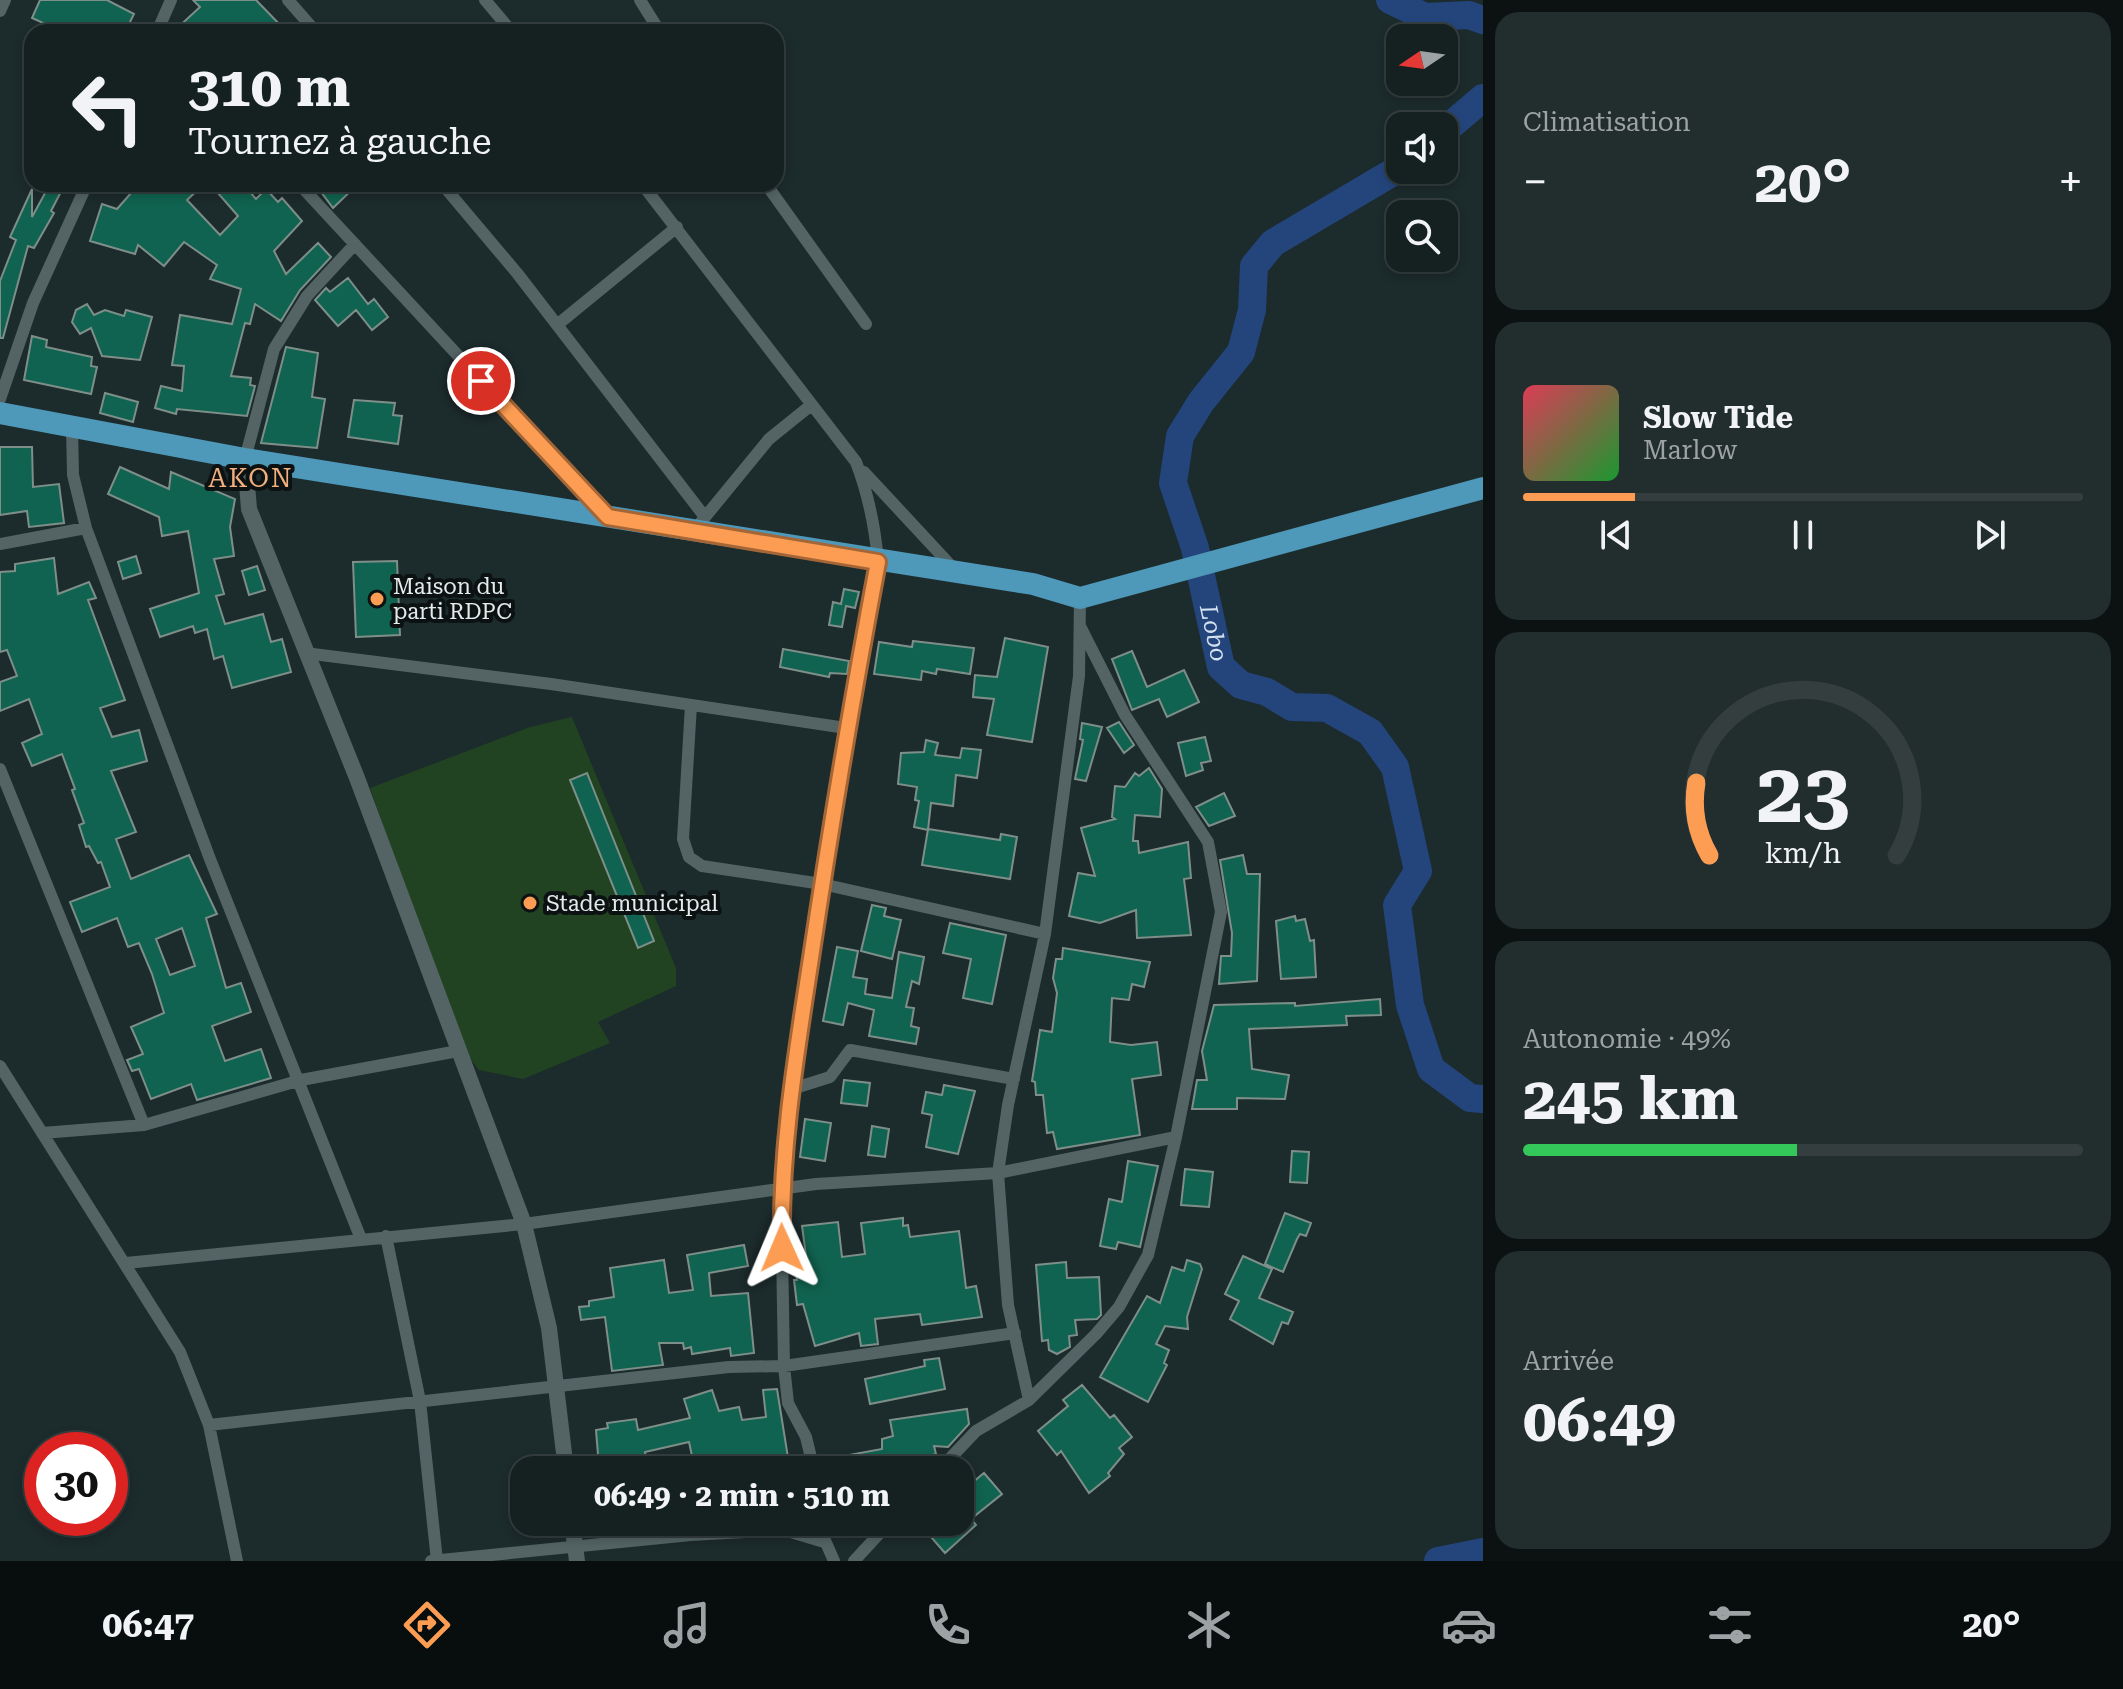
<!DOCTYPE html>
<html lang="fr">
<head>
<meta charset="utf-8">
<style>
  body { margin:0; font-family:"Roboto Serif",serif; background:#222d2e; color:#f1f3f6; height:100vh; display:flex; flex-direction:column; font-size:30px; white-space:nowrap }
  * { box-sizing:border-box; margin:0 }
  p { font-size:26px; color:#9da3a5 }
  .icon { flex:none; width:44px; height:44px; fill:none; stroke:currentColor; stroke-width:2; stroke-linecap:round; stroke-linejoin:round }
  .map { position:relative; flex:1; overflow:hidden }
  .drawer { display:flex; flex-direction:column; gap:12px; padding:12px; background:#0c1212; width:640px }
  .drawer>* { flex:none }
  .hud { position:absolute; left:24px; top:24px; width:760px; height:168px; border-radius:24px; box-shadow:0 4px 12px #0003,0 0 0 2px #343e3f; background:#152021; color:#f1f3f6; overflow:hidden }
  .needle { width:52px; rotate:257deg }
  .tools { position:absolute; left:1386px; top:24px; display:grid; gap:16px }
  .tools a { display:grid; place-items:center; width:72px; height:72px; border-radius:16px; background:#152021; box-shadow:0 4px 12px #0003,0 0 0 2px #343e3f; font-size:40px }
  .speed { position:absolute; left:24px; top:1432px; display:flex; gap:16px; font-size:40px; font-weight:700; text-align:center }
  .speed>* { display:grid; place-content:center; width:104px; height:104px; border-radius:50%; background:#152021; box-shadow:0 4px 12px #0003,0 0 0 2px #343e3f; line-height:1 }
  .speed .limit { border:12px solid #d22; background:#fff; color:#111 }
  .pin { position:absolute; display:grid; place-items:center; width:68px; height:68px; color:#fff; margin:-34px; border:4px solid #fff; border-radius:50%; box-shadow:0 2px 8px #0007 }
  .me { position:absolute; width:88px; margin:-44px; rotate:359deg; stroke-linejoin:round; filter:drop-shadow(0 0 6px #0008) }
  .turn { display:flex; align-items:center; gap:28px; height:168px; padding:0 32px; font-size:36px }
  .turn .icon { width:104px; height:104px; stroke-width:2.5 }
  .turn b { display:block; font-size:56px; line-height:68px }
  .big { font-size:60px; font-weight:700; line-height:1.1 }
  .drawer .card { flex:1; display:flex; flex-direction:column; justify-content:center; gap:12px; min-width:0; padding:0 28px; border-radius:24px; background:#222d2e }
  .drawer .dial { align-items:center; gap:0 }
  .dial svg { height:208px; overflow:visible; fill:none; stroke:#343e3f; stroke-width:7; stroke-linecap:round; text-anchor:middle }
  .dial text { fill:#f1f3f6; stroke:none }
  .song { display:flex; align-items:center; gap:24px }
  .cover { width:96px; height:96px; border-radius:12px; background:linear-gradient(135deg,hsl(350 70% 55%),hsl(130 70% 35%)) }
  .played { height:8px; border-radius:4px; background:linear-gradient(90deg,#fc9d53 20%,#343e3f 20%) }
  .keys { display:flex; justify-content:space-around; direction:ltr }
  .heat { display:flex; justify-content:space-between; align-items:center; font-size:44px; direction:ltr }
  .charge { height:12px; border-radius:6px; background:linear-gradient(90deg,#34c759 49%,#343e3f 0) }
  .trip { position:absolute; left:510px; top:1456px; width:464px; height:80px; border-radius:24px; background:#152021; box-shadow:0 4px 12px #0003,0 0 0 2px #343e3f; font-weight:700; line-height:80px; text-align:center }
  .menu { display:flex; height:128px; justify-content:space-around; align-items:center; background:#080d0d; color:#9da3a5 }
  .menu .icon { width:56px; height:56px }
  .menu .on { color:#fc9d53 }
  .menu b { font-size:36px; color:#f1f3f6 }
  main { display:flex; flex:1; min-height:0 }
  .map>svg:first-child { display:block }
  .green { fill:#214321 }
  .lines { fill:none; stroke-linecap:round; stroke-linejoin:round }
  .river { stroke:#24457c; stroke-width:28 }
  .building { fill:#106350; stroke:#7e8e88; stroke-width:2; fill-rule:evenodd }
  .minor { stroke:#546465; stroke-width:12 }
  .tertiary { stroke:#546465; stroke-width:16 }
  .trunk { stroke:#4e98ba; stroke-width:22 }
  .route-casing { stroke:#a46636; stroke-width:20 }
  .route { stroke:#fc9d53; stroke-width:14 }
  .poi-dot { fill:#fc9d53; stroke:#0c1212; stroke-width:3 }
  .labels { text-anchor:middle; dominant-baseline:central; stroke-width:8; stroke-linejoin:round; paint-order:stroke }
  .poi-label { font-size:22px; fill:#e3eced; stroke:#0c1212; text-anchor:start }
  .water-label { font-size:24px; font-style:italic; fill:#d5e0f1; stroke:#0c1212 }
  .quarter-label { font-size:26px; letter-spacing:2px; fill:#f1af7f; stroke:#0c1212 }
</style>
</head>
<body>
<main>
<div class="map">
<svg width="1483" height="1561" viewBox="0 0 1483 1561">
  <rect width="100%" height="100%" fill="#1c2b2c"/>
  <!-- green -->
  <path class="green" d="M572 717 676 968V986L598 1022 610 1043 523 1079 479 1070 461 1046 370 788 530 727Z"/>
  <g class="lines">
    <!-- river -->
    <g class="river">
      <path d="M1390 0 1425 17 1469 15 1483 20"/>
      <path d="M1444 131 1483 98"/>
      <path id="s1" d="M1400 168 1273 243 1254 266 1252 310 1241 352 1201 402 1180 436 1173 483 1195 548 1221 667 1241 685 1267 692 1292 707 1327 708 1370 732 1395 767 1418 871 1397 905 1410 1005 1431 1069 1470 1098 1483 1099"/>
      <path d="M1438 1561 1483 1552"/>
    </g>
  </g>
  <!-- building -->
  <path class="building" d="M40 0H107L134 14 125 32H63L32 18Z
    M193 0H256L287 32H173L200 7Z
    M50 184H65L51 211 54 213 34 248 28 246 3 338H0V281L16 240 10 237 32 189V217Z
    M139 184H204L187 200 220 235 238 216 210 184H243L256 199 266 189 278 202 282 198 302 221 274 251 286 274 318 243 331 257 300 290 281 321 255 304 250 324 245 323 231 376 251 378 250 385 255 386 247 416 177 409 176 414 155 408 161 386 182 391 184 366 172 365 180 315 232 324 241 289 210 279 217 265 184 242 164 266 138 245 135 254 90 241 102 204 117 209Z
    M315 184H358L333 208Z
    M348 278 368 304 374 299 388 317 372 330 356 310 338 326 315 300 326 288 330 292Z
    M87 304 94 315 105 310 124 316 126 310 152 317 140 360 102 356 91 328 80 334 72 322 76 310Z
    M32 336 47 340 46 347 92 357 91 366 97 367 91 394 24 380Z
    M286 347 318 353 312 397 325 399 317 448 261 443Z
    M105 393 138 402 133 422 100 413Z
    M354 400 395 403 393 415 402 416 398 444 348 437Z
    M0 447H32L33 487 59 484 64 523 29 527 27 511 0 515Z
    M120 467 169 489 171 472 235 499 230 527 234 556 214 559 224 594 216 596 225 624 263 614 271 642 282 639 291 672 232 688 223 656 214 659 207 629 195 633 193 626 160 637 150 609 199 593 188 531 162 536 159 517 108 494Z
    M136 556 141 573 123 579 118 562Z
    M54 558 58 594 89 582 96 598 88 600 125 700 100 708 112 737 139 730 147 761 111 771 136 832 116 839 131 879 189 855 217 914 206 918 226 988 241 983 251 1012 212 1026 225 1061 261 1049 271 1078 197 1100 191 1084 151 1099 139 1069 132 1071 127 1060 143 1054 131 1027 164 1013 152 974 139 943 128 947 117 918 82 932 70 902 110 887 101 862 98 863 89 846 86 847 79 825 84 823 72 790 75 789 62 754 32 766 22 743 42 734 29 699 0 711V682L17 676 7 650 0 652V572L15 571V564ZM182 928 195 966 170 975 156 939Z
    M397 561 400 635 356 637 353 562Z
    M257 566 265 590 249 595 242 571Z
    M844 589 859 592 855 608 846 606 842 627 829 625 833 602 841 604Z
    M1005 638 1048 647 1032 742 987 735 994 699 973 697 975 675 997 677Z
    M913 641 974 648 970 674 937 669 936 674 922 671 921 680 874 674 879 642 912 647Z
    M783 649 849 661 847 674 830 673 829 677 780 667Z
    M1132 651 1147 687 1184 670 1199 702 1167 717 1159 699 1132 710 1112 659Z
    M1119 722 1134 745 1124 753 1107 728Z
    M1082 723 1102 727 1086 781 1075 779 1083 740 1080 739Z
    M1205 737 1211 761 1201 763 1203 770 1186 776 1178 743Z
    M926 740 938 743 935 755 960 758 962 748 981 750 977 778 956 775 953 806 931 803 928 830 914 827 919 801 915 800 917 787 898 784 901 753 924 752Z
    M1149 768 1162 789 1160 817 1135 815 1133 841H1138L1139 853 1188 842 1191 878 1184 879 1191 935 1137 938 1136 910 1100 923 1069 916 1078 873 1095 876 1081 828 1115 819 1112 817 1115 786 1125 787 1135 773 1139 776Z
    M587 773 654 941 638 948 570 780Z
    M1224 793 1235 816 1209 826 1196 807Z
    M928 829 1000 840 1001 834 1017 837 1010 879 922 865Z
    M1243 855 1247 874H1260L1257 981 1219 984 1221 956H1231L1232 933 1220 860Z
    M872 905 886 908 884 916 901 920 892 959 861 951Z
    M1295 916 1296 921 1305 919 1310 941 1314 940 1316 977 1281 979 1276 921Z
    M950 923 1006 935 992 1004 963 998 971 959 943 953Z
    M837 947 858 951 853 977 867 979 865 994 892 998 899 952 924 957 919 984 912 981 906 1007 914 1008 911 1026 919 1028 916 1044 869 1036 874 1010 848 1003 843 1025 823 1021Z
    M1063 948 1150 962 1144 987 1132 984 1129 1000 1112 998 1110 1042 1131 1045 1157 1042 1161 1075 1132 1079 1140 1135 1057 1149 1053 1132 1047 1133 1043 1095H1036L1035 1082 1032 1081 1040 1030 1052 1032 1057 993 1053 978 1056 959H1062Z
    M1380 999 1381 1015 1346 1016 1347 1025 1249 1029 1252 1069 1289 1075 1285 1099 1237 1098V1109H1192L1197 1080H1207L1202 1051 1214 1005 1295 1003V1006Z
    M844 1080 870 1083 867 1106 841 1103Z
    M944 1085 975 1091 958 1154 926 1147 932 1115 922 1113 926 1092 942 1095Z
    M805 1119 831 1123 825 1161 800 1157Z
    M872 1126 889 1129 885 1157 868 1155Z
    M1292 1151 1309 1152 1307 1183 1290 1182Z
    M1128 1161 1158 1166 1140 1247 1118 1242 1116 1249 1100 1246 1109 1199 1122 1202Z
    M1185 1169 1213 1172 1209 1207 1181 1205Z
    M1285 1213 1311 1223 1306 1236 1300 1234 1297 1239 1283 1272 1265 1264Z
    M903 1218V1226L908 1225 910 1237 959 1231 966 1288 976 1286 982 1317 922 1325 920 1314 875 1319 878 1344 861 1346 859 1333 815 1346 803 1304 797 1305 794 1280H797L795 1265 807 1263 802 1226 838 1222 842 1257 865 1254 861 1223Z
    M744 1245 748 1266 709 1273 711 1296 748 1293 754 1353 731 1356 730 1348 692 1354 691 1347 684 1349 683 1343H659L663 1365 612 1371 605 1317 581 1320 579 1307 589 1306V1301L614 1297 610 1268 664 1260 669 1293 693 1290 687 1255Z
    M1243 1256 1272 1269 1259 1298 1293 1312 1288 1324 1282 1322 1273 1344 1230 1319 1239 1301 1225 1294Z
    M1187 1260 1200 1264 1202 1269 1187 1317 1188 1329 1165 1326 1156 1344 1169 1350 1164 1363 1167 1365 1148 1402 1100 1377 1147 1296 1160 1303 1172 1267 1184 1271Z
    M1066 1262 1067 1278 1099 1277 1101 1315 1097 1319 1075 1320 1077 1335 1069 1336 1070 1347 1057 1354 1049 1350 1048 1340 1042 1341 1036 1265Z
    M939 1358 945 1389 870 1404 865 1379 925 1366 924 1360Z
    M1082 1385 1110 1418 1114 1415 1132 1437 1119 1448 1124 1454 1108 1473 1110 1476 1089 1493 1061 1451 1057 1455 1038 1431 1068 1406 1063 1400Z
    M777 1389 790 1470H695L689 1442 645 1452 646 1459 599 1467 596 1430 608 1428 607 1423 636 1419 638 1430 690 1418 684 1399 712 1390 719 1411 739 1407 742 1420 766 1417 763 1390Z
    M967 1409 969 1424 948 1447 934 1446 936 1454 911 1461 914 1470H851L849 1455 882 1449V1439L893 1436 890 1420Z
    M984 1473 1002 1494 971 1519 976 1525 945 1553 918 1522H960V1493Z
    M839 1522H878L844 1537Z"/>
  <g class="lines">
    <!-- minor -->
    <path class="minor" d="M288 0 316 32
      M485 0 512 32
      M640 0 660 32
      M0 11 5 0
      M157 32 171 0
      M299 184 604 513
      M442 184 517 273 705 517
      M642 184 856 462C869 496 875 526 878 562L829 830 787 1123 781 1189 784 1366 788 1403 806 1437 814 1470
      M766 184 866 324
      M557 325 677 227
      M0 399 33 303 87 184
      M72 427 73 475 86 528 210 859 361 1239
      M245 459 274 349 307 296 355 244
      M864 472 955 570
      M701 522 769 439 810 406
      M0 544 86 528
      M305 653 551 684 846 728
      M691 705 683 839 689 857 702 866 822 884 1045 934
      M0 769 144 1125
      M0 1066 180 1352 209 1425 237 1561
      M792 1089 830 1077 850 1050 1014 1079
      M42 1133 144 1125 301 1080 458 1051
      M386 1236 420 1401 437 1561
      M126 1263 524 1224 816 1184 998 1173 1176 1137
      M1029 1400 1008 1305 998 1173 1008 1105 1045 934 1079 676 1080 598
      M209 1425 729 1367 784 1366 1015 1333
      M939 1470 976 1431 1029 1400 1096 1334 1119 1307 1148 1255 1176 1137 1221 912 1208 842 1125 715 1081 628
      M817 1522 834 1561
      M431 1561 691 1535 784 1530 824 1542
      M854 1561 890 1522"/>
    <!-- tertiary -->
    <path class="tertiary" d="M245 459 249 509 357 778 524 1224 549 1328 566 1470
      M572 1522 577 1561"/>
    <!-- trunk -->
    <path class="trunk" d="M0 413 245 459 1033 584 1080 598 1483 488"/>
  </g>
  <g class="lines">
    <defs>
      <path id="route" d="M481 381 608 517 878 562C853 694 831 825 811 958 796 1055 780 1150 782 1248"/>
    </defs>
    <!-- route casing -->
    <use href="#route" class="route-casing"/>
    <!-- route -->
    <use href="#route" class="route"/>
  </g>
  <!-- markers -->
  <g class="poi-dot">
    <circle cx="377" cy="599" r="8"/>
    <circle cx="530" cy="903" r="8"/>
  </g>
  <g class="labels">
    <!-- poi labels -->
    <g class="poi-label">
      <text x="393" y="586">Maison du<tspan x="393" dy="25">parti RDPC</tspan></text>
      <text x="546" y="903">Stade municipal</text>
    </g>
    <!-- water labels -->
    <g class="water-label">
      <text stroke="none"><textPath href="#s1" startOffset="572">Lobo</textPath></text>
    </g>
    <!-- quarter labels -->
    <g class="quarter-label">
      <text x="251" y="478">AKON</text>
    </g>
  </g>
</svg>
<div class="tools">
<a><svg class="needle" viewBox="-14 -14 28 28"><path d="M0-13l5 13h-10z" fill="#e53935"/><path d="M0 13l5-13h-10z" fill="#9da3a5"/></svg></a>
<a><svg class="icon" aria-label="sound" viewBox="0 0 24 24"><path d="M4 9h4l5-4v14l-5-4H4zM17 9q2 3 0 6"/></svg></a>
<a><svg class="icon" aria-label="search" viewBox="0 0 24 24"><circle cx="10" cy="10" r="6"/><path d="M15 15l6 6"/></svg></a>
</div>
<div class="speed"><div class="limit">30</div></div>
<div class="pin" style="left:481px;top:381px;background:#d93025"><svg class="icon" aria-label="arrive" viewBox="0 0 24 24"><path d="M6 21V4h12l-3 4 3 4H6"/></svg></div>
<svg class="me" style="left:782px;top:1248px" viewBox="-20 -20 40 40"><path d="M0-17L14 15 0 8-14 15z" fill="#fc9d53" stroke="#fff" stroke-width="4"/></svg>
<div class="trip">06:49 · 2 min · 510 m</div>
<div class="hud">
<div class="turn"><svg class="icon" aria-label="left" viewBox="0 0 24 24"><path d="M17 20v-9H6M10 6l-5 5 5 5"/></svg><div><b>310 m</b>Tournez à gauche</div></div>
</div>
</div>
<section class="drawer">
<div class="card"><p>Climatisation</p>
<div class="heat"><a>−</a><b class="big">20°</b><a>+</a></div>
</div>
<div class="card">
<div class="song"><i class="cover"></i><div><b>Slow Tide</b><p>Marlow</p></div></div>
<div class="played"></div>
<div class="keys"><svg class="icon" aria-label="previous" viewBox="0 0 24 24"><path d="M18 5L8 12l10 7zM5 5v14"/></svg><svg class="icon" aria-label="pause" viewBox="0 0 24 24"><path d="M8 5v14M16 5v14"/></svg><svg class="icon" aria-label="next" viewBox="0 0 24 24"><path d="M6 5l10 7-10 7zM19 5v14"/></svg></div>
</div>
<div class="card dial"><svg viewBox="0 0 100 80">
<path d="M14 69A42 42 0 1 1 86 69"/>
<path d="M14 69A42 42 0 0 1 9 41" stroke="#fc9d53"/>
<text x="50" y="56" font-size="32" font-weight="700">23</text>
<text x="50" y="72" font-size="11">km/h</text>
</svg></div>
<div class="card"><p>Autonomie · 49%</p><b class="big">245 km</b><div class="charge"></div></div>
<div class="card"><p>Arrivée</p><b class="big">06:49</b></div>
</section>
</main>
<nav class="menu">
<b>06:47</b>
<svg class="icon on" aria-label="directions" viewBox="0 0 24 24"><path d="M12 3l9 9-9 9-9-9zM9 14v-3h6M13 9l2 2-2 2"/></svg>
<svg class="icon" aria-label="music" viewBox="0 0 24 24"><path d="M9 18V5l10-2v13"/><circle cx="6" cy="18" r="3"/><circle cx="16" cy="16" r="3"/></svg>
<svg class="icon" aria-label="phone" viewBox="0 0 24 24"><path d="M5 4h4l2 5-3 2q2 4 5 5l2-3 5 2v4C11 20 4 13 5 4z"/></svg>
<svg class="icon" aria-label="climate" viewBox="0 0 24 24"><path d="M12 3v18M4 7l16 10M4 17L20 7"/></svg>
<svg class="icon" aria-label="car" viewBox="0 0 24 24"><path d="M5 17H2v-5l4-1 3-4h7l3 4 3 1v5h-3M9 17h6M6 11h13"/><circle cx="7" cy="17" r="2"/><circle cx="17" cy="17" r="2"/></svg>
<svg class="icon" aria-label="filters" viewBox="0 0 24 24"><path d="M4 7h16M4 17h16"/><circle cx="9" cy="7" r="2"/><circle cx="15" cy="17" r="2"/></svg>
<b>20°</b>
</nav>
</body>
</html>
